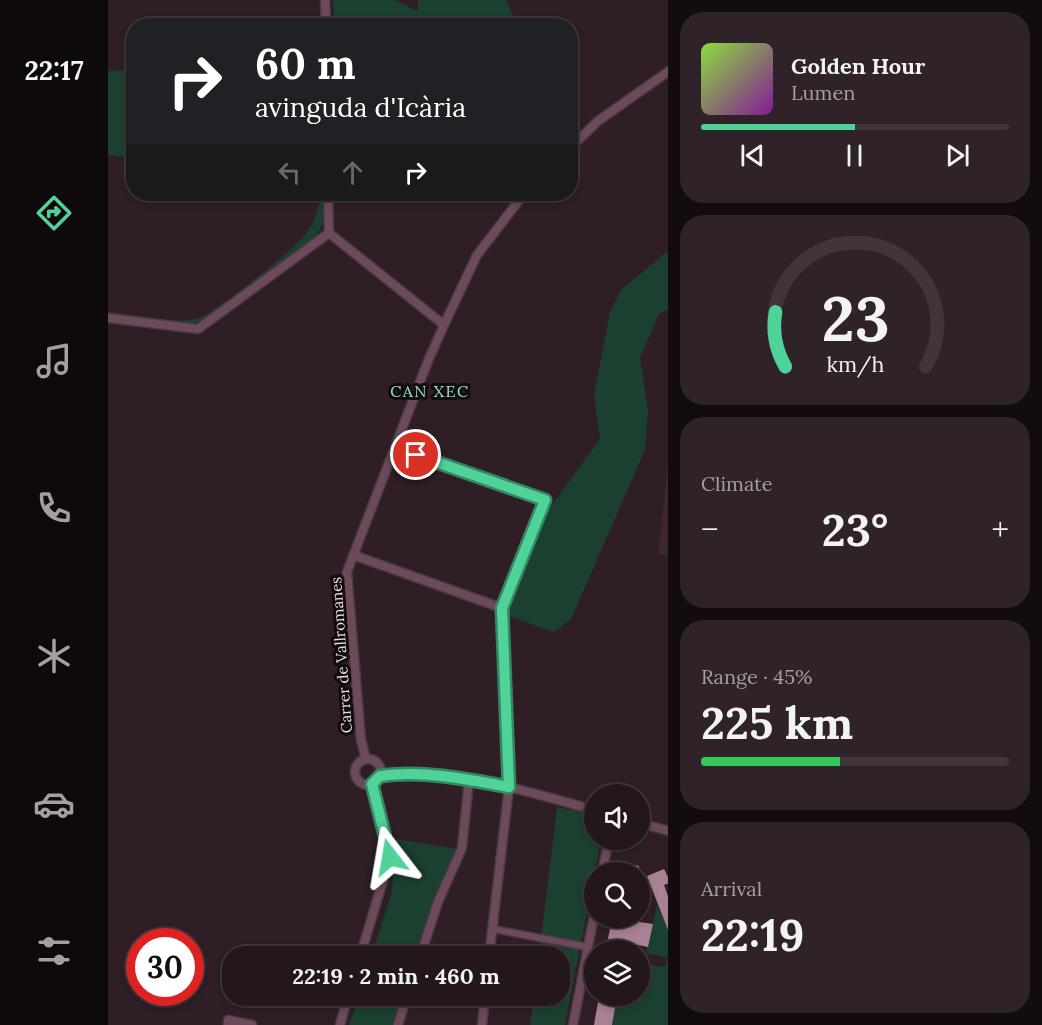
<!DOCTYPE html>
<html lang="en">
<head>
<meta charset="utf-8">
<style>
  body { margin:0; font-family:Lora,serif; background:#2f2329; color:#f1f3f6; height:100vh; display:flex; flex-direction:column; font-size:22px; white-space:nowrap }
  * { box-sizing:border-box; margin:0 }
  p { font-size:20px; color:#a39fa3 }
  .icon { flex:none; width:33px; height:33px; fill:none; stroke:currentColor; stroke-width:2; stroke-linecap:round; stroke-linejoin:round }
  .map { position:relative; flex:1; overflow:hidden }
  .side { display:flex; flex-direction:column; gap:12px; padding:12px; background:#130c0f; width:374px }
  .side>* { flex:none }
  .banner { position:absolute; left:18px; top:18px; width:452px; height:183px; border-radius:24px; box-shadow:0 3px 9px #0003,0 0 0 2px #40353b; background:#202124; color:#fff; overflow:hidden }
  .fabs { position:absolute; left:476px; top:784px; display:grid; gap:12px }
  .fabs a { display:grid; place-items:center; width:66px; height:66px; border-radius:50%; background:#23161c; box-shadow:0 3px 9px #0003,0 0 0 2px #40353b; font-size:30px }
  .speed { position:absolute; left:18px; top:928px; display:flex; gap:12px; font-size:30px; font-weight:700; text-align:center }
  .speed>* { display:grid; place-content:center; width:78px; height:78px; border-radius:50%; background:#23161c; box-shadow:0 3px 9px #0003,0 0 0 2px #40353b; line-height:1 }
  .speed .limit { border:9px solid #d22; background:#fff; color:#111 }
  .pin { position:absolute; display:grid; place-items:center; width:51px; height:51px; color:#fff; margin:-26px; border:3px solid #fff; border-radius:50%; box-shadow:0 2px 6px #0007 }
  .me { position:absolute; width:66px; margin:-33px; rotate:346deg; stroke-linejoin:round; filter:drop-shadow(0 0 4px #0008) }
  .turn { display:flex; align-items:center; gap:21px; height:126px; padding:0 30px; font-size:27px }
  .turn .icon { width:78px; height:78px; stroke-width:2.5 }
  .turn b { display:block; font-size:42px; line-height:51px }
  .lanes { display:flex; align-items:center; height:57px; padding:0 30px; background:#0003; justify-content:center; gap:30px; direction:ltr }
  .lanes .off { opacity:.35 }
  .big { font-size:45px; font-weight:700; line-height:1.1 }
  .side .card { flex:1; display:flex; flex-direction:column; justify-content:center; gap:9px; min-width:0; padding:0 21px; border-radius:24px; background:#2f2329 }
  .side .dial { align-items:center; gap:0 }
  .dial svg { height:156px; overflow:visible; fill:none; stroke:#40353b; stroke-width:7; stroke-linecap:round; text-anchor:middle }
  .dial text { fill:#f1f3f6; stroke:none }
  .song { display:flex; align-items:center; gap:18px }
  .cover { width:72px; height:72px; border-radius:9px; background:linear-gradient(135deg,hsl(90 70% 55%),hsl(290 70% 35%)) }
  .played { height:6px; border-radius:3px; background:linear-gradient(90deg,#50d398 50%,#40353b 50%) }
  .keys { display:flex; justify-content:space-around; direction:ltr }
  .heat { display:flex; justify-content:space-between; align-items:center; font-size:33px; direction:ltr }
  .charge { height:9px; border-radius:4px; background:linear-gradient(90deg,#34c759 45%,#40353b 0) }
  .trip { position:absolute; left:114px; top:946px; width:348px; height:60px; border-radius:24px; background:#23161c; box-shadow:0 3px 9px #0003,0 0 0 2px #40353b; font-weight:700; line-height:60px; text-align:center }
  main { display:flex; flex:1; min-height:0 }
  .tabs { display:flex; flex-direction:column; width:108px; justify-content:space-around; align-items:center; background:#0e090b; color:#a39fa3 }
  .tabs .icon { width:42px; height:42px }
  .tabs .on { color:#50d398 }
  .tabs b { font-size:27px; color:#f1f3f6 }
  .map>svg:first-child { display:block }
  .built { fill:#3e2733 }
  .green { fill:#1c402f }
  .building { fill:#a88194 }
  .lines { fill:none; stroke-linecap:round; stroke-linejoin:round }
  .pedestrian-casing { stroke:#493941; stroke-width:9 }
  .minor-casing { stroke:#493941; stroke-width:11 }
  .pedestrian { stroke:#6c4a5b; stroke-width:6 }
  .minor { stroke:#6c4a5b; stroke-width:8 }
  .route-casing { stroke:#348963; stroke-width:15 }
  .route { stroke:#50d398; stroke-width:10 }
  .labels { text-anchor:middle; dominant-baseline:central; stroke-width:6; stroke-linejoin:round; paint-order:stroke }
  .street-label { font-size:15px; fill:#ece0e6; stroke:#120b0e }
  .neighbourhood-label { font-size:16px; letter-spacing:1.5px; fill:#97e8be; stroke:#120b0e }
</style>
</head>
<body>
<main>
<nav class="tabs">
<b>22:17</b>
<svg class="icon on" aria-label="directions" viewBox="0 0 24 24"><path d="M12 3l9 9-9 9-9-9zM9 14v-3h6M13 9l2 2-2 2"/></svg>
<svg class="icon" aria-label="music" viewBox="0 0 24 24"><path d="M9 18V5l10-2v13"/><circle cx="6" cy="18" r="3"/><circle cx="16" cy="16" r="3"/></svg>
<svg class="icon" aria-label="phone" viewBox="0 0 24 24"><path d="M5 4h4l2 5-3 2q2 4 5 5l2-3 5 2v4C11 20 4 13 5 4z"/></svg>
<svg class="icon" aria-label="climate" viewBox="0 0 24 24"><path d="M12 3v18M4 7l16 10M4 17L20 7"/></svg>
<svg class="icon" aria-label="car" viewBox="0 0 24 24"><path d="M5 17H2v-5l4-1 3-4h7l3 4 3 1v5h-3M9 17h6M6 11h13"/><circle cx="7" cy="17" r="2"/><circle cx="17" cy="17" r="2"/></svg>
<svg class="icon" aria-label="filters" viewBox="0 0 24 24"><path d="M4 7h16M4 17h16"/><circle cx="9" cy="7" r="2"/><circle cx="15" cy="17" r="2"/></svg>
</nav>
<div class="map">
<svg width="561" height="1025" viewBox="0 0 561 1025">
  <rect width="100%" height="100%" fill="#2f1e26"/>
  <!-- built -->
  <path class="built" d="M560 466V556L550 554Z"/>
  <!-- green -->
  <path class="green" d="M225 0H286L310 11V0H398L409 25H226Z
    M25 70V140L20 157 0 155V71Z
    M212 194H218C218 210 217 225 206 238L98 320 75 325 0 317V312C25 315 68 326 91 318 108 312 189 248 199 232 208 221 210 208 212 194Z
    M560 251V309L551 314 532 358 540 410 537 450 463 619 446 632 403 617 397 609 440 510 492 439 486 395 502 312 513 290Z
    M449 807 486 815V840H493L457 1025H422L426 996H452V957H431Z
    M287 839 350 849 332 896 325 901 307 957H263L284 892Z
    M549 905 557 922 560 921V954L558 957 538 953Z
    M560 956V1025H504L509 996H531V963L557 967Z
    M251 996H295L286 1025H241Z"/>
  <!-- building -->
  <path class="building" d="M514 863 531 866 530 873H513Z
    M556 869 561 879V883L556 885 561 899 560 930 539 876Z
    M504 918 545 924 540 947 500 939Z
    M491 996H509L504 1025H486Z"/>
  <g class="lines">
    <defs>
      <path id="pedestrian" d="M385 929 480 947"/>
      <path id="minor" d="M217 0 218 26
        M462 148 490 121 561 71
        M220 194 221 233
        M221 233 336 325
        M0 318 90 329 221 233
        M287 447 437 500 394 608 401 787 381 957
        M245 555 394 608
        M258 759 253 740 239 572 320 361 336 325 369 255 416 194
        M247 772a13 13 0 1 1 26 0a13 13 0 1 1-26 0Z
        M272 775C344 767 417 791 486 810
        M531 823 561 831
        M494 873 501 840
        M252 957 282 857 264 784
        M312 957 330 902 354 848 361 780
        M120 1025V1020L144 1025
        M232 1025 240 996
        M290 1025 299 996
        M374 1025 377 996
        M465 1025 486 916"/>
    </defs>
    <!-- pedestrian casing -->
    <use href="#pedestrian" class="pedestrian-casing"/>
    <!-- minor casing -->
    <use href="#minor" class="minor-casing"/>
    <!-- pedestrian -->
    <use href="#pedestrian" class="pedestrian"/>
    <!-- minor -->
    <use href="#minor" class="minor"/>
  </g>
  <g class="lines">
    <defs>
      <path id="route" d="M282 857 264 784 272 776C315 770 359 779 401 787L394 608 437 500 308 455"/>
    </defs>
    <!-- route casing -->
    <use href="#route" class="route-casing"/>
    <!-- route -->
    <use href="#route" class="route"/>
  </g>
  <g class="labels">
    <!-- street labels -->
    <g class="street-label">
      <text transform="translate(233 655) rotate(-94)">Carrer de Vallromanes</text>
    </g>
    <!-- neighbourhood labels -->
    <g class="neighbourhood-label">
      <text x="322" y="391">CAN XEC</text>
    </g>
  </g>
</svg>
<div class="fabs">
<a><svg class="icon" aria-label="sound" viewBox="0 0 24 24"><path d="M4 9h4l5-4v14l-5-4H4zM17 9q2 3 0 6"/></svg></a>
<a><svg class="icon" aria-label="search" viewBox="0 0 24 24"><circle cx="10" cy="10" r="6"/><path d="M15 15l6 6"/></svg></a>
<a><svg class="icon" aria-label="layers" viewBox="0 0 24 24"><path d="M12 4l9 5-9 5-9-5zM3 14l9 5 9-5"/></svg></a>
</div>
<div class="speed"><div class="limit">30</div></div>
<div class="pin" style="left:308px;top:455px;background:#d93025"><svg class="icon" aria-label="arrive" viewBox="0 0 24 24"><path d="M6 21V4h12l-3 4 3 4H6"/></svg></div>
<svg class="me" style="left:282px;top:857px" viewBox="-20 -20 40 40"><path d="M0-17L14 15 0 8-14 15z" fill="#50d398" stroke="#fff" stroke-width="4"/></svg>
<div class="trip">22:19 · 2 min · 460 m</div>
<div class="banner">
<div class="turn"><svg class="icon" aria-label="right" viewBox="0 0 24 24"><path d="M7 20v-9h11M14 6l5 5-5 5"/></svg><div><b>60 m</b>avinguda d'Icària</div></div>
<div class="lanes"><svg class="icon off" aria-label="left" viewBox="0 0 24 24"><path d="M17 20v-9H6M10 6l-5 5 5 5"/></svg><svg class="icon off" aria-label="ahead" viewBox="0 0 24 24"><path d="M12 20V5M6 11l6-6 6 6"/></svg><svg class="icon" aria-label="right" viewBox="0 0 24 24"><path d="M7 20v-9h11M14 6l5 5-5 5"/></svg></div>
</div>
</div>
<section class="side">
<div class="card">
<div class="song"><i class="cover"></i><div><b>Golden Hour</b><p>Lumen</p></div></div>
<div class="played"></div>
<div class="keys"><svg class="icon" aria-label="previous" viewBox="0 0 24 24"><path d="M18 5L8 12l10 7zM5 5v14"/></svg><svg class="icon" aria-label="pause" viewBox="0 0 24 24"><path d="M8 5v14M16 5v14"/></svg><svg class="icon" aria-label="next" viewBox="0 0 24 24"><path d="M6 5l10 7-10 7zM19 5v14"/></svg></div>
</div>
<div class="card dial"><svg viewBox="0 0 100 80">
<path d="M14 69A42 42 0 1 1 86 69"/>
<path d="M14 69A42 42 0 0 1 9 41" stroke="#50d398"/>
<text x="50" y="56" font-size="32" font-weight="700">23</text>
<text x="50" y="72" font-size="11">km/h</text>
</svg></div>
<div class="card"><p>Climate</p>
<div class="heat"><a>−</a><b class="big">23°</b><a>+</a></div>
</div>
<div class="card"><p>Range · 45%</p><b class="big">225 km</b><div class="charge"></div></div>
<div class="card"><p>Arrival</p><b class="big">22:19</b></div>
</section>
</main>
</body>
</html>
